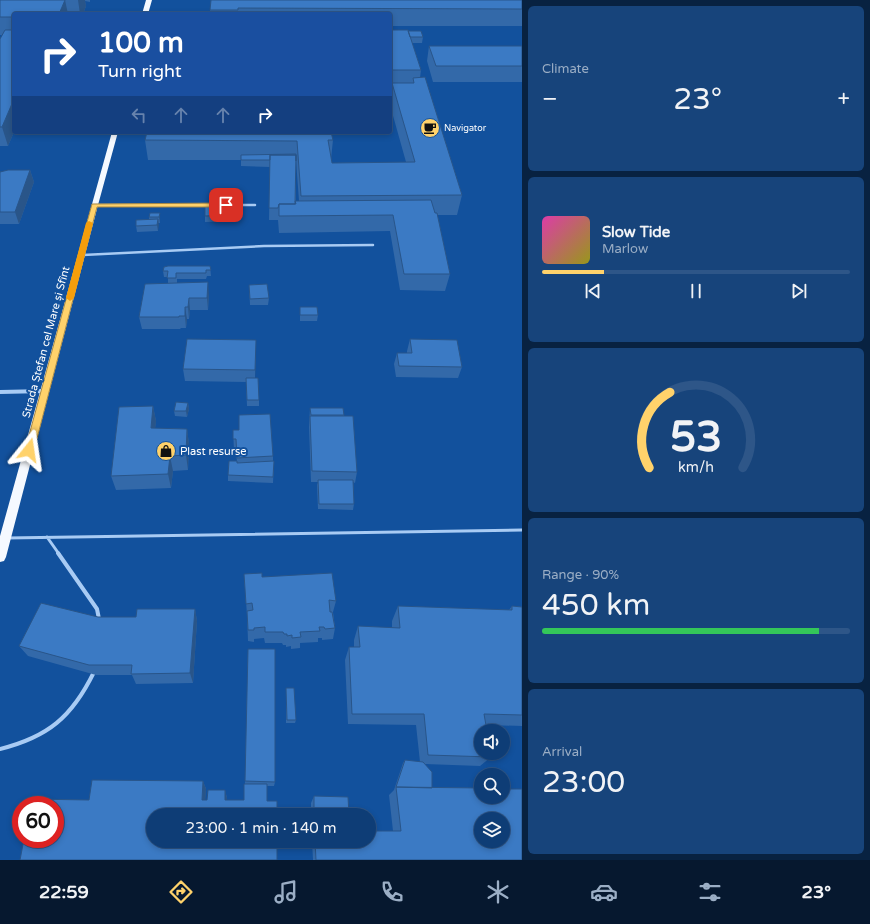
<!DOCTYPE html>
<html lang="en">
<head>
<meta charset="utf-8">
<style>
  body { margin:0; font-family:"Varela Round",sans-serif; background:#17447b; color:#f1f3f6; height:100vh; display:flex; flex-direction:column; font-size:15px; white-space:nowrap }
  * { box-sizing:border-box; margin:0 }
  p { font-size:13px; color:#9baec5 }
  .icon { flex:none; width:22px; height:22px; fill:none; stroke:currentColor; stroke-width:2; stroke-linecap:round; stroke-linejoin:round }
  .map { position:relative; flex:1; overflow:hidden }
  .panel { display:flex; flex-direction:column; gap:6px; padding:6px; background:#082241; width:348px }
  .panel>* { flex:none }
  .guide { position:absolute; left:12px; top:12px; width:380px; height:122px; border-radius:4px; box-shadow:0 2px 6px #0003,0 0 0 1px #2e5688; background:#1a4fa0; color:#fff; overflow:hidden }
  .controls { position:absolute; left:474px; top:724px; display:grid; gap:8px }
  .controls a { display:grid; place-items:center; width:36px; height:36px; border-radius:50%; background:#0e3d76; box-shadow:0 2px 6px #0003,0 0 0 1px #2e5688; font-size:20px }
  .speed { position:absolute; left:12px; top:796px; display:flex; gap:8px; font-size:20px; font-weight:700; text-align:center }
  .speed>* { display:grid; place-content:center; width:52px; height:52px; border-radius:50%; background:#0e3d76; box-shadow:0 2px 6px #0003,0 0 0 1px #2e5688; line-height:1 }
  .speed .limit { border:6px solid #d22; background:#fff; color:#111 }
  .pin { position:absolute; display:grid; place-items:center; width:34px; height:34px; color:#fff; margin:-17px; border-radius:8px; box-shadow:0 2px 6px #0006 }
  .me { position:absolute; width:44px; margin:-22px; rotate:15deg; stroke-linejoin:round; filter:drop-shadow(0 0 3px #0008) }
  .turn { display:flex; align-items:center; gap:14px; height:84px; padding:0 20px; font-size:18px }
  .turn .icon { width:52px; height:52px; stroke-width:2.5 }
  .turn b { display:block; font-size:28px; line-height:34px }
  .lanes { display:flex; align-items:center; height:38px; padding:0 20px; background:#0003; justify-content:center; gap:20px; direction:ltr }
  .lanes .off { opacity:.35 }
  .big { font-size:30px; font-weight:600; line-height:1.1 }
  .panel .tile { flex:1; display:flex; flex-direction:column; justify-content:center; gap:6px; min-width:0; padding:0 14px; border-radius:6px; background:#17447b }
  .panel .dial { align-items:center; gap:0 }
  .dial svg { height:104px; overflow:visible; fill:none; stroke:#2e5688; stroke-width:7; stroke-linecap:round; text-anchor:middle }
  .dial text { fill:#f1f3f6; stroke:none }
  .song { display:flex; align-items:center; gap:12px }
  .cover { width:48px; height:48px; border-radius:6px; background:linear-gradient(135deg,hsl(320 70% 55%),hsl(60 70% 35%)) }
  .played { height:4px; border-radius:2px; background:linear-gradient(90deg,#ffd26b 20%,#2e5688 20%) }
  .keys { display:flex; justify-content:space-around; direction:ltr }
  .heat { display:flex; justify-content:space-between; align-items:center; font-size:22px; direction:ltr }
  .charge { height:6px; border-radius:3px; background:linear-gradient(90deg,#34c759 90%,#2e5688 0) }
  .trip { position:absolute; left:146px; top:808px; width:230px; height:40px; border-radius:20px; background:#0e3d76; box-shadow:0 2px 6px #0003,0 0 0 1px #2e5688; font-weight:600; line-height:40px; text-align:center }
  .menu { display:flex; height:64px; justify-content:space-around; align-items:center; background:#06182f; color:#9baec5 }
  .menu .icon { width:28px; height:28px }
  .menu .selected { color:#ffd26b }
  .menu b { font-size:18px; color:#f1f3f6 }
  main { display:flex; flex:1; min-height:0 }
  .map>svg:first-child { display:block }
  .lines { fill:none; stroke-linecap:round; stroke-linejoin:round }
  .service-far2 { stroke:#a8cbf4; stroke-width:2.5 }
  .service-far1 { stroke:#a8cbf4; stroke-width:3 }
  .service { stroke:#a8cbf4; stroke-width:4 }
  .minor { stroke:#a8cbf4; stroke-width:4 }
  .primary { fill:#f5f9ff; fill-rule:evenodd }
  .wall { fill:#3369a9; fill-rule:evenodd }
  .shaded-wall { fill:#295589 }
  .building { fill:#3b7ac4; stroke:#295589; fill-rule:evenodd }
  .route { fill:#ffd26b; stroke:#a68846 }
  .slow { fill:#f59e0b }
  .labels { text-anchor:middle; dominant-baseline:central; stroke-width:4; stroke-linejoin:round; paint-order:stroke }
  .far-poi-label { font-size:9px; fill:#fff; stroke:#12519d; text-anchor:start }
  .street-label { font-size:11px; fill:#fff; stroke:#12519d }
  .poi-label { font-size:11px; fill:#fff; stroke:#12519d; text-anchor:start }
</style>
</head>
<body>
<main>
<div class="map">
<svg width="522" height="860" viewBox="0 0 522 860">
  <rect width="100%" height="100%" fill="#12519d"/>
  <g class="lines">
    <!-- service-far2 -->
    <path class="service-far2" d="M94 205H208
      M232 205H255
      M83 255 264 246 373 245"/>
    <!-- service-far1 -->
    <path class="service-far1" d="M47 537 59 554
      M7 538 522 530"/>
    <!-- service -->
    <path class="service" d="M58 553 97 609 99 619
      M0 749C48 737 72 717 94 672"/>
    <!-- minor -->
    <path class="minor" d="M0 392 45 391"/>
    <!-- primary -->
    <path class="primary" d="M146 0H152L148 14H142Z
      M112 132H118L98 205 6 557 4 561 0 562V536Z"/>
  </g>
  <!-- wall -->
  <path class="wall" d="M0 0H90V2L85 1 86 6 83 14H14V132L8 146H0V39L3 35H0Z
    M211 0H522V26H390V14H210V10Z
    M390 30 408 31 423 37 422 43H412L421 70 420 78 462 195 457 215H437L450 274 445 291 400 290 390 231 279 233 278 220H269L270 167 241 166V160H148L145 140H333L331 159 332 163 406 162 390 105V98L392 86H390ZM296 160 299 201H296Z
    M429 46H522V82H433L427 61Z
    M30 170 34 182 19 224H0V172Z
    M235 203 236 221 205 222V216Z
    M160 213V223H158V231L137 232 136 226 149 219V217Z
    M210 266 211 276H207L206 279H177V283L209 294 208 310H190L189 319H187L186 328H181L180 329H142L139 317 168 283V277H164L163 271Z
    M249 285 269 298 268 305H250Z
    M300 307 318 315 317 321H300Z
    M410 339 462 367 458 378 396 377 394 364 397 353H407V351Z
    M256 340 255 378 259 400V406H247L246 382 185 381 183 369Z
    M188 403 189 409 187 417 175 416 174 411Z
    M153 406 156 421 155 428 187 429 189 444 188 470 173 471 171 488 116 490 111 476Z
    M310 408 344 415 357 472 355 483 353 482 354 504 353 510 318 509 317 485 318 482H311L309 427Z
    M233 430 273 456V461H274L273 483 228 481V475L237 463 236 449 234 450Z
    M244 574 262 577 336 601 333 612 335 628 333 639 322 640V638H318V642L300 643V648L291 649V646L286 647V645H283L282 643H265L264 638 254 639V642L248 641 247 615Z
    M398 606 509 610 512 606 522 607V726L486 725 491 757 480 766 425 764 432 788 522 860H313L312 841H369L393 831 389 795 394 790 403 763 405 760 420 762 416 725 348 724 345 660 349 647H354V640L358 626 392 628V621Z
    M195 609 197 621 193 683 136 684 132 675H96L28 656 19 646 98 617H136Z
    M286 688 296 720 295 723H286Z
    M203 781 206 789 205 800H207L225 790 227 798V800H244L245 781 275 782 274 786H267V801L89 800Z
    M314 796 349 815H311V803Z"/>
  <!-- shaded-wall -->
  <path class="shaded-wall" d="M65 0 68 14H59Z
    M78 0H85L86 6 83 14H80Z
    M14 99V132L8 146 2 127Z
    M30 170 34 182 19 224 15 212Z
    M160 213V223L159 217Z
    M158 219 159 225 158 231 157 225Z
    M208 282 209 294 208 310 207 298Z
    M189 298 190 310 189 319 188 307Z
    M185 307 187 319 186 328 185 316Z
    M256 340V351L255 382V370Z
    M188 403 189 409 187 417 186 411Z
    M153 406 156 421 154 443 151 428Z
    M187 429 189 444 188 470 186 455Z
    M170 456 173 471 171 488 168 474Z
    M195 609 197 621 193 683 190 673Z
    M203 781 206 789 205 807 202 800Z
    M225 790 227 798V807L225 800Z"/>
  <!-- building -->
  <path class="building" d="M0 0H65L59 14H14V17H0Z
    M211 0H522V9L238 8V10H210Z
    M5 30H14V99L2 127H0V39Z
    M390 30H408L421 70H390Z
    M408 31H421L423 37H410Z
    M429 46H522V66H436Z
    M425 77 462 195 301 196 297 141 145 140 147 132H331L333 140H328L332 163 415 162 392 83H414L413 78Z
    M296 154V161V155H270V160H241V155Z
    M270 155H296L295 204H279L278 208H269Z
    M8 170H30L15 212H0V172Z
    M431 200 435 213H437L450 274H404L393 215 279 216V204H296L295 201Z
    M235 203 236 215 205 216V204Z
    M150 213H160L159 217H149Z
    M158 219 157 225 136 226V220Z
    M168 266H210L211 270H206V273H176V278H167L168 271H163L164 267Z
    M208 282 207 298H189L188 307H185V316H179V317H139L145 284Z
    M267 284 269 298 250 299 249 285Z
    M300 307H317L318 315H300Z
    M187 339 256 340 255 370 183 369Z
    M410 339 457 340 462 367 399 366 397 353H412Z
    M246 378H258L259 400H247Z
    M176 402 188 403 186 411H174Z
    M153 406 151 428 187 429 186 455 170 456 168 474 111 476 119 407Z
    M310 408H343L344 415H311Z
    M270 414 273 456 237 458 236 439H233V430H239V415Z
    M310 416H353L357 472 312 471Z
    M229 461H237V463L274 461 273 477 228 475Z
    M318 480H353L354 504H319Z
    M262 573V577L332 573 336 601 329 600 330 612H332L335 628 325 629 324 627H319L320 631 300 632 301 637 292 638V635L287 636V634H284L283 632H265V627L254 628V630H248L247 611 253 610 252 603 246 604 244 574Z
    M41 603 98 617H136L137 609H195L190 673 131 674 132 665H89L19 646Z
    M398 606 512 610V606L522 607V715L484 714 487 731H481V753H490L491 757 428 755 424 714H352L349 647H360L358 626 400 628Z
    M248 649H275V782L245 781Z
    M286 688H294L296 720H287Z
    M405 760 423 762 432 772V788L396 787Z
    M92 780 203 781 202 800H207L208 790H225V800H244V784H267V801H277V815H153V841H277V860H20L24 839H55V805H30L31 799 89 800Z
    M396 787 481 788V797H503V789H522V860H316L315 841H369V831H401ZM481 819H503V841H481Z
    M314 796 348 797 349 815H314Z"/>
  <!-- route -->
  <path class="route" d="M226 203 228 204V207H97L34 450 32 452H26L25 450 92 204Z"/>
  <!-- slow -->
  <path class="slow" d="M89 221 93 223 74 298 70 301 66 298 86 223Z"/>
  <!-- icons -->
  <defs>
    <symbol id="cafe-disc" viewBox="-11 -11 22 22"><circle r="9.5" fill="#ffd26b" stroke="#12519d"/><path d="M-5.5-4.5H6V0H3Q3 3.5 0 3.5H-2.5Q-5.5 3.5-5.5 0ZM3-3.2v2h1.7v-2ZM-6 4.5H4V6H-6Z" fill="#111"/></symbol>
    <symbol id="shop-disc" viewBox="-11 -11 22 22"><circle r="9.5" fill="#ffd26b" stroke="#12519d"/><path d="M-5-2.5h2.3a2.7 3.5 0 0 1 5.4 0H5L5.5 6h-11ZM-1.5-2.5h3a1.5 2.3 0 0 0-3 0Z" fill="#111"/></symbol>
  </defs>
  <g fill-rule="evenodd">
    <use href="#cafe-disc" x="419" y="117" width="22" height="22"/>
    <use href="#shop-disc" x="155" y="440" width="22" height="22"/>
  </g>
  <g class="labels">
    <!-- far-poi labels -->
    <g class="far-poi-label">
      <text x="444" y="128">Navigator</text>
    </g>
    <!-- street labels -->
    <g class="street-label">
      <text transform="translate(46 342) rotate(-75)">Strada Ștefan cel Mare și Sfînt</text>
    </g>
    <!-- poi labels -->
    <g class="poi-label">
      <text x="180" y="451">Plast resurse</text>
    </g>
  </g>
</svg>
<div class="controls">
<a><svg class="icon" aria-label="sound" viewBox="0 0 24 24"><path d="M4 9h4l5-4v14l-5-4H4zM17 9q2 3 0 6"/></svg></a>
<a><svg class="icon" aria-label="search" viewBox="0 0 24 24"><circle cx="10" cy="10" r="6"/><path d="M15 15l6 6"/></svg></a>
<a><svg class="icon" aria-label="layers" viewBox="0 0 24 24"><path d="M12 4l9 5-9 5-9-5zM3 14l9 5 9-5"/></svg></a>
</div>
<div class="speed"><div class="limit">60</div></div>
<div class="pin" style="left:226px;top:205px;background:#d93025"><svg class="icon" aria-label="arrive" viewBox="0 0 24 24"><path d="M6 21V4h12l-3 4 3 4H6"/></svg></div>
<svg class="me" style="left:29px;top:450px" viewBox="-20 -20 40 40"><path d="M0-17L14 15 0 8-14 15z" fill="#ffd26b" stroke="#fff" stroke-width="4"/></svg>
<div class="trip">23:00 · 1 min · 140 m</div>
<div class="guide">
<div class="turn"><svg class="icon" aria-label="right" viewBox="0 0 24 24"><path d="M7 20v-9h11M14 6l5 5-5 5"/></svg><div><b>100 m</b>Turn right</div></div>
<div class="lanes"><svg class="icon off" aria-label="left" viewBox="0 0 24 24"><path d="M17 20v-9H6M10 6l-5 5 5 5"/></svg><svg class="icon off" aria-label="ahead" viewBox="0 0 24 24"><path d="M12 20V5M6 11l6-6 6 6"/></svg><svg class="icon off" aria-label="ahead" viewBox="0 0 24 24"><path d="M12 20V5M6 11l6-6 6 6"/></svg><svg class="icon" aria-label="right" viewBox="0 0 24 24"><path d="M7 20v-9h11M14 6l5 5-5 5"/></svg></div>
</div>
</div>
<section class="panel">
<div class="tile"><p>Climate</p>
<div class="heat"><a>−</a><b class="big">23°</b><a>+</a></div>
</div>
<div class="tile">
<div class="song"><i class="cover"></i><div><b>Slow Tide</b><p>Marlow</p></div></div>
<div class="played"></div>
<div class="keys"><svg class="icon" aria-label="previous" viewBox="0 0 24 24"><path d="M18 5L8 12l10 7zM5 5v14"/></svg><svg class="icon" aria-label="pause" viewBox="0 0 24 24"><path d="M8 5v14M16 5v14"/></svg><svg class="icon" aria-label="next" viewBox="0 0 24 24"><path d="M6 5l10 7-10 7zM19 5v14"/></svg></div>
</div>
<div class="tile dial"><svg viewBox="0 0 100 80">
<path d="M14 69A42 42 0 1 1 86 69"/>
<path d="M14 69A42 42 0 0 1 30 11" stroke="#ffd26b"/>
<text x="50" y="56" font-size="32" font-weight="700">53</text>
<text x="50" y="72" font-size="11">km/h</text>
</svg></div>
<div class="tile"><p>Range · 90%</p><b class="big">450 km</b><div class="charge"></div></div>
<div class="tile"><p>Arrival</p><b class="big">23:00</b></div>
</section>
</main>
<nav class="menu">
<b>22:59</b>
<svg class="icon selected" aria-label="directions" viewBox="0 0 24 24"><path d="M12 3l9 9-9 9-9-9zM9 14v-3h6M13 9l2 2-2 2"/></svg>
<svg class="icon" aria-label="music" viewBox="0 0 24 24"><path d="M9 18V5l10-2v13"/><circle cx="6" cy="18" r="3"/><circle cx="16" cy="16" r="3"/></svg>
<svg class="icon" aria-label="phone" viewBox="0 0 24 24"><path d="M5 4h4l2 5-3 2q2 4 5 5l2-3 5 2v4C11 20 4 13 5 4z"/></svg>
<svg class="icon" aria-label="climate" viewBox="0 0 24 24"><path d="M12 3v18M4 7l16 10M4 17L20 7"/></svg>
<svg class="icon" aria-label="car" viewBox="0 0 24 24"><path d="M5 17H2v-5l4-1 3-4h7l3 4 3 1v5h-3M9 17h6M6 11h13"/><circle cx="7" cy="17" r="2"/><circle cx="17" cy="17" r="2"/></svg>
<svg class="icon" aria-label="filters" viewBox="0 0 24 24"><path d="M4 7h16M4 17h16"/><circle cx="9" cy="7" r="2"/><circle cx="15" cy="17" r="2"/></svg>
<b>23°</b>
</nav>
</body>
</html>
